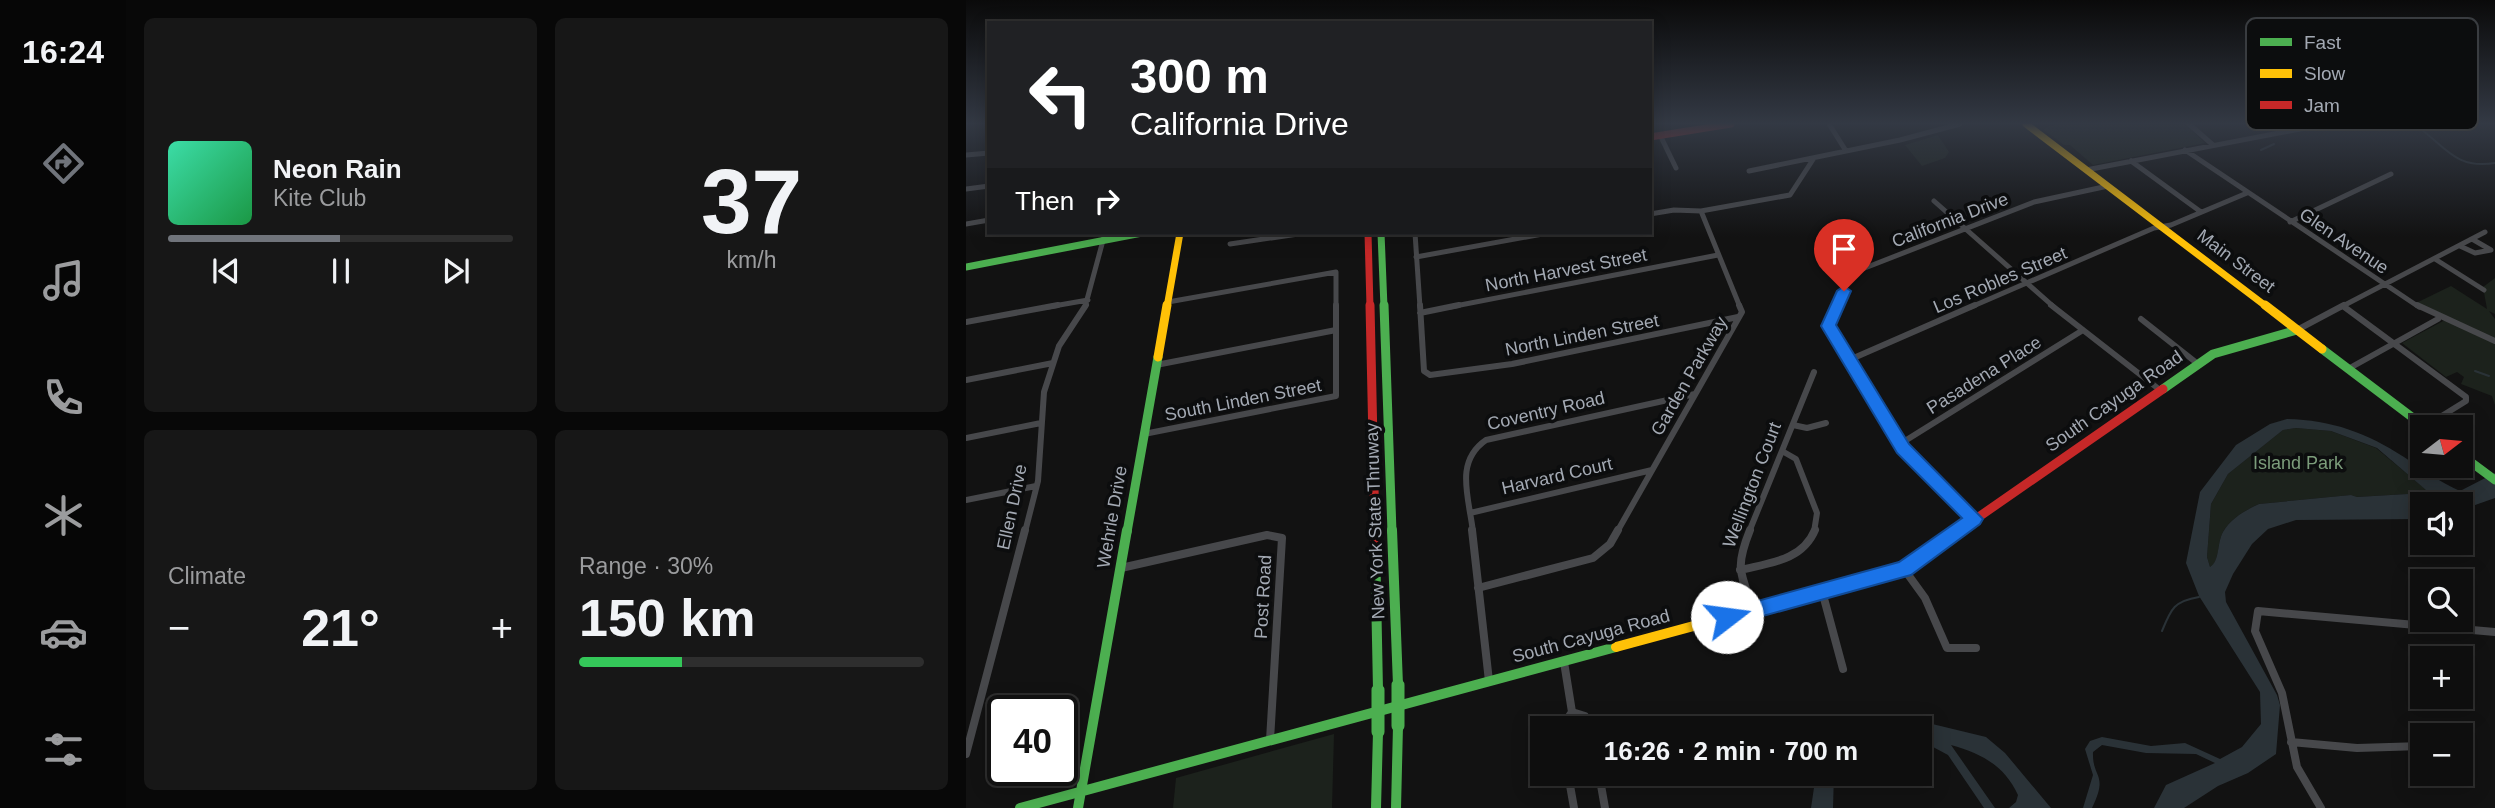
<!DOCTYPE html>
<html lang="en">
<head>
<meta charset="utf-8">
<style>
  body { margin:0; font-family:Arial,sans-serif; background:#171717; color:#f1f3f6; height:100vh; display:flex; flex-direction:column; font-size:26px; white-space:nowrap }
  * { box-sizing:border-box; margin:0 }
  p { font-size:23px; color:#9b9c9e }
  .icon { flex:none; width:38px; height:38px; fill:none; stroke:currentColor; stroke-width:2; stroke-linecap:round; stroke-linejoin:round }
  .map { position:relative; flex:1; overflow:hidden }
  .panel { display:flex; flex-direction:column; gap:18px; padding:18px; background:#080808; width:840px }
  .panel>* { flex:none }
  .guide { position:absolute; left:21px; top:21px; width:665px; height:214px; border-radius:0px; box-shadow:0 4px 18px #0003,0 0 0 2px #2e2e2e; background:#202124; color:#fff; overflow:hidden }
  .needle { width:46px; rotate:74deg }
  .controls { position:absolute; left:1444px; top:415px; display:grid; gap:14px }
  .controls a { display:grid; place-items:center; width:63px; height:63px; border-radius:0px; background:#0e0e0e; box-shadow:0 4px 18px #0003,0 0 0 2px #2e2e2e; font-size:35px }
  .speed { position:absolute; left:21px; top:695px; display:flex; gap:14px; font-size:35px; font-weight:700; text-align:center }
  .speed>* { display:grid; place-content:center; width:91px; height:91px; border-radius:50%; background:#0e0e0e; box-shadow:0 4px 18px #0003,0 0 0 2px #2e2e2e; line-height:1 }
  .speed .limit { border:4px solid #111; border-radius:10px; background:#fff; color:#111 }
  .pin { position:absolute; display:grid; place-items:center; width:60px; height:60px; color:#fff; margin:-72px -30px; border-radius:50% 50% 50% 0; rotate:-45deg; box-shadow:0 0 7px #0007 }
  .pin .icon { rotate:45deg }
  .me { position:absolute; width:77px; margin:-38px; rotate:75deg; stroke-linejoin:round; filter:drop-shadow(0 0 5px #0008) }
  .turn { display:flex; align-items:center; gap:24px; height:147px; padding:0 28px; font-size:32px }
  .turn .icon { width:91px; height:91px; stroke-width:2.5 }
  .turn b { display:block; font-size:49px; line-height:60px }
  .then { display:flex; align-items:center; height:66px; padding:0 28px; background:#0003; gap:14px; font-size:26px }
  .big { font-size:52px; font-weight:700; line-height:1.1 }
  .panel .card { flex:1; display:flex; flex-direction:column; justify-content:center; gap:10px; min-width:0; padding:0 24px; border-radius:10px; background:#171717 }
  .panel .dial { align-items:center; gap:0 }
  .dial b { font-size:91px; line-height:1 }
  .song { display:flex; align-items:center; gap:21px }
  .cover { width:84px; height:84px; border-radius:10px; background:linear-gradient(135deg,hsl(160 70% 55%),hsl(140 70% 35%)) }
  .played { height:7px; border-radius:4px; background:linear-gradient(90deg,#70747b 50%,#2e2e2e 50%) }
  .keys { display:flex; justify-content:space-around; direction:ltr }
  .heat { display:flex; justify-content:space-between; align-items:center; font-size:38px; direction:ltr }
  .charge { height:10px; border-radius:5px; background:linear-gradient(90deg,#34c759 30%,#2e2e2e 0) }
  .panel .tiles { flex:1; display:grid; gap:18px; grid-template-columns:repeat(2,1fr) }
  .trip { position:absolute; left:564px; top:716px; width:402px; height:70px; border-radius:0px; background:#0e0e0e; box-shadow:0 4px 18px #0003,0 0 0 2px #2e2e2e; font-weight:700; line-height:70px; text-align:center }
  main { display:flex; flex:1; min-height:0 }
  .menu { display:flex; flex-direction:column; width:126px; justify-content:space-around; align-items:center; background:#060606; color:#9b9c9e }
  .menu .icon { width:49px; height:49px }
  .menu .on { color:#70747b }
  .menu b { font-size:32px; color:#f1f3f6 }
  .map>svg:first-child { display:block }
  .green { fill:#1c221c }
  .water { fill:#2a3237; fill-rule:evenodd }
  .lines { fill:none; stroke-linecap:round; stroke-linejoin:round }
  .stream { stroke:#2a3237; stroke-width:2 }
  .street-far2 { stroke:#47484b; stroke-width:5 }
  .street-far1 { stroke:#47484b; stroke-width:6 }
  .street { stroke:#47484b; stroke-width:8 }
  .fast-far2 { stroke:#4caf50; stroke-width:7 }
  .fast-far1 { stroke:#4caf50; stroke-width:9 }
  .fast { stroke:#4caf50; stroke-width:10 }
  .slow-far2 { stroke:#ffc107; stroke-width:7 }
  .slow-far1 { stroke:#ffc107; stroke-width:9 }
  .slow { stroke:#ffc107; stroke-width:10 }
  .jam-far2 { stroke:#c62828; stroke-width:7 }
  .jam-far1 { stroke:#c62828; stroke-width:9 }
  .jam { stroke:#c62828; stroke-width:10 }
  .fast-bridge { stroke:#4caf50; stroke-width:13 }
  .route { fill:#1a73e8; stroke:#114b97; stroke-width:2 }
  .labels { text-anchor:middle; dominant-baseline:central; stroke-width:7; stroke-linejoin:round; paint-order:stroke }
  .street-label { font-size:18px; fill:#a3a9b3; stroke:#0c0d0e }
  .park-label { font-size:18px; fill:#7c9d7b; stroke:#0c0d0e }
  .key { fill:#0c0d0e; stroke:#393c40; stroke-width:2 }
  .key-label { font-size:19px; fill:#a3a9b3 }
</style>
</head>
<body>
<main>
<nav class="menu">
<b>16:24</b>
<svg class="icon on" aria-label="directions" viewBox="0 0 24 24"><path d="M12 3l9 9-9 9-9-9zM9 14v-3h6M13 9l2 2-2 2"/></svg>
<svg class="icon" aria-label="music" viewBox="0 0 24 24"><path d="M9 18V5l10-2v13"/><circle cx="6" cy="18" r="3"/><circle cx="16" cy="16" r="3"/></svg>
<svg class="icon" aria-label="phone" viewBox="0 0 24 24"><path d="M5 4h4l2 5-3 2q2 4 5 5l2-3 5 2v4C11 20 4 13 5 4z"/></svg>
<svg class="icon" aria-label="climate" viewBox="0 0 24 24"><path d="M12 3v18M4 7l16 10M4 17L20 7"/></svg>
<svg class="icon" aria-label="car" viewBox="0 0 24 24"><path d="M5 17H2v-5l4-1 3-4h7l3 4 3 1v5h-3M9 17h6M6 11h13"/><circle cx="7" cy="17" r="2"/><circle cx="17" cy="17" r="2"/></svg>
<svg class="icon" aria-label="filters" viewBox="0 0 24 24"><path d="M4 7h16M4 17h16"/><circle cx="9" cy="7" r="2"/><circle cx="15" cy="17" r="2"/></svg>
</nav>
<section class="panel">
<div class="tiles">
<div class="card">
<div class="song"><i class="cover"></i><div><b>Neon Rain</b><p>Kite Club</p></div></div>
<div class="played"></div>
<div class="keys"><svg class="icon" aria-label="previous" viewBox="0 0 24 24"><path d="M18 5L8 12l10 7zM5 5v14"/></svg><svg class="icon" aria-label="pause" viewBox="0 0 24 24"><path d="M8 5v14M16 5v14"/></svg><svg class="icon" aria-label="next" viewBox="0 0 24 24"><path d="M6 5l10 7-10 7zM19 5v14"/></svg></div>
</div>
<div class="card dial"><b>37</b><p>km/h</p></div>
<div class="card"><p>Climate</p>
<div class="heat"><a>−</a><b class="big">21°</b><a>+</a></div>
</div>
<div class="card"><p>Range · 30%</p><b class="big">150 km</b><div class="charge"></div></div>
</div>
</section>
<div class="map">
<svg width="1529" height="808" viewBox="0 0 1529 808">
  <rect width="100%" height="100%" fill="#121212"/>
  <!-- green -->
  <path class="green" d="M1090 124H1219L1239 143 1127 165 1104 145H1098L1077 129Z
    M972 135 983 152 979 158 956 166 939 145Z
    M1529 278V314L1523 311 1529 319V405L1526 396 1495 384 1498 377 1491 372 1480 377 1436 343 1479 320 1450 303 1485 286 1521 309 1517 287Z
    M1330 428 1365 431 1410 448 1468 496 1441 494 1391 497 1385 495 1293 504C1280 510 1265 518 1257 532 1251 542 1254 562 1244 567L1241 557 1245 504 1262 474 1317 430Z
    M368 734 366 808H207L210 778Z"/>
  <!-- water -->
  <path class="water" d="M1321 419C1366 420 1401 433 1438 457 1457 470 1474 482 1494 491L1529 473V498L1495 510 1494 504H1456V519L1330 520 1302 529 1286 544 1267 574 1259 592 1260 602 1311 695 1314 705 1310 754 1282 773 1252 786 1218 808H1188L1200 785 1249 763 1230 754 1180 753 1136 745 1127 752C1126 779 1143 773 1126 808H1117L1127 775 1119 749 1124 741 1136 737 1185 746 1219 743 1254 759 1276 747 1295 724 1294 692 1233 596 1220 563 1234 492 1270 445 1304 424ZM1330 428 1365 431 1411 448 1467 496 1441 494 1391 497 1385 495 1293 504C1280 510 1265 518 1257 532 1251 542 1254 561 1244 567L1241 557 1245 504 1262 474 1317 430Z
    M903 719H923L935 724 958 722 1020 737 1039 753 1085 808H1043L1050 802 1052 795C1038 765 1016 754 985 745L1029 808H1018L982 755 954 740V728H873Z
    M850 774H868L867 808H845Z"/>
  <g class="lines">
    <!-- stream -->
    <path class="stream" d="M1448 124C1478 144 1488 170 1529 163
      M1352 128 1362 124
      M1295 150 1308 144
      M1509 371 1523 376
      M1196 631C1205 609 1208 601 1233 597"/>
    <!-- street-far2 -->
    <path class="street-far2" d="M863 124 880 151
      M1223 124 1247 145
      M694 135 710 168
      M1219 150 1453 307
      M0 155 23 153
      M1165 161 1235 212
      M1120 170 1339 128 1346 124
      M783 171 934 140 994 124
      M0 189 23 186
      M968 201 1088 307
      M684 214 708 210 735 211
      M1324 222 1425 174
      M0 224 23 220
      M449 233 454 307
      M264 244 339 233
      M1494 246 1509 253 1525 250 1506 239
      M450 257 582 233
      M1469 259 1518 290
      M202 302 370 272V307
      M82 307 122 300
      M119 307 139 233
      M484 307 752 255
      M774 307 735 211 824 195 848 158
      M870 307 886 273 1068 202 1142 186
      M1005 307 1188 228 1205 225 1281 193
      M1375 307 1519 232"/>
    <!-- street-far1 -->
    <path class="street-far1" d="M454 305 458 371 464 375 546 364 772 317
      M871 305 862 325 937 448 1008 519
      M1085 305 1194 390
      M1451 305 1529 341
      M1377 306 1500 397V401L1458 427
      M454 313 493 305
      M1175 319 1232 364
      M0 322 92 305
      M1331 330 1378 305
      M883 360 1009 305
      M190 365 370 330
      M1382 369 1472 319
      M0 380 87 363
      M827 425 841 428 860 423
      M178 434 370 396V305
      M0 438 75 423
      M934 444 1117 330
      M816 451 830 459 851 513 848 532
      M0 500 70 486
      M504 513 686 470
      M59 532 72 481 78 392 93 346 120 305
      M507 532C503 497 488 462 520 440L729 394
      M651 532 776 312 773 305
      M783 532 848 372"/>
    <!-- street -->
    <path class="street" d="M506 530 523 681
      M784 530C768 570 775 573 788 611
      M155 568 301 535 316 538 304 740
      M938 569 959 598 981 648H1010
      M774 570C803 563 836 561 849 530
      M512 588 627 558 644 544 652 530
      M856 591 877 669
      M606 712 619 716 624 728
      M595 728 606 712 598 662
      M1325 742 1391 748 1456 746
      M0 754 59 530
      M602 774 608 808
      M633 774 639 808
      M1355 808 1331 767 1316 693 1289 631 1292 611 1529 632"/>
    <!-- fast-far2 -->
    <path class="fast-far2" d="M415 233 418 307
      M0 267 176 233"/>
    <!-- fast-far1 -->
    <path class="fast-far1" d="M418 305 426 532
      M1356 349 1459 427
      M1197 389 1247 354 1331 330
      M1494 454 1529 480
      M161 532 192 357"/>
    <!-- fast -->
    <path class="fast" d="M426 530 432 685
      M409 540 412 690
      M54 808 650 647
      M112 808 161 530
      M410 808 412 732
      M430 808 432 726"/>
    <!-- slow-far2 -->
    <path class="slow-far2" d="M1060 124 1301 307
      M201 307 214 233"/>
    <!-- slow-far1 -->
    <path class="slow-far1" d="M1299 305 1356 349
      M192 357 201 305"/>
    <!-- slow -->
    <path class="slow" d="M650 647 938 569 968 548"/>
    <!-- jam-far2 -->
    <path class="jam-far2" d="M684 137 765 124
      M402 233 404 307"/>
    <!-- jam-far1 -->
    <path class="jam-far1" d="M404 305 409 532
      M991 532 1197 389"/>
    <!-- jam -->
    <path class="jam" d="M409 530V540
      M968 548 994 530"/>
    <!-- fast-bridge -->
    <path class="fast-bridge" d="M432 685V726
      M412 690V732"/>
  </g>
  <!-- sky -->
  <linearGradient id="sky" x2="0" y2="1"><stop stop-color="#0a0a0a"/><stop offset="0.52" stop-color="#333944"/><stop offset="1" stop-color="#333944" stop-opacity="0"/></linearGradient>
  <rect width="1529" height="237" fill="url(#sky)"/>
  <!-- route -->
  <path class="route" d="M878 286 885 291 870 325 943 444 1017 519 1014 524 945 575 761 626 755 624 752 617 755 611 933 562 996 518 931 453 855 326 871 291Z"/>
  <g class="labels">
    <!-- street labels -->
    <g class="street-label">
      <text transform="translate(984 220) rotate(-21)">California Drive</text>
      <text transform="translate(1378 241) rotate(34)">Glen Avenue</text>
      <text transform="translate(1270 261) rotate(37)">Main Street</text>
      <text transform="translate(600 270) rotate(-11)">North Harvest Street</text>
      <text transform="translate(1034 280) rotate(-23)">Los Robles Street</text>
      <text transform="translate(616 335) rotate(-11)">North Linden Street</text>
      <text transform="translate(1018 375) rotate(-32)">Pasadena Place</text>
      <text transform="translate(723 376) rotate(-60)">Garden Parkway</text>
      <text transform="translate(277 400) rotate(-11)">South Linden Street</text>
      <text transform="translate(1148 401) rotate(-35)">South Cayuga Road</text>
      <text transform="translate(580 411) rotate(-13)">Coventry Road</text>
      <text transform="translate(591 476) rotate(-13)">Harvard Court</text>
      <text transform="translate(786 485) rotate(-69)">Wellington Court</text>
      <text transform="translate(46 507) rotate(-78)">Ellen Drive</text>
      <text transform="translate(146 517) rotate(-80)">Wehrle Drive</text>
      <text transform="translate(409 521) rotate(-92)">New York State Thruway</text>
      <text transform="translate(297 597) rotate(-87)">Post Road</text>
      <text transform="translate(625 636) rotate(-15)">South Cayuga Road</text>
    </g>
    <!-- park labels -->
    <g class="park-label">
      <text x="1332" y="463">Island Park</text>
    </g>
  </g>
  <!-- legend -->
  <rect x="1280" y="18" width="232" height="112" rx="10" class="key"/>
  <rect x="1294" y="38" width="32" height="8" fill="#4caf50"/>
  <rect x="1294" y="69" width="32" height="9" fill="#ffc107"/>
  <rect x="1294" y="101" width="32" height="8" fill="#c62828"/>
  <g class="key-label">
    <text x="1338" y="49">Fast</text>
    <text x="1338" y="80">Slow</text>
    <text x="1338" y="112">Jam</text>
  </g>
</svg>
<div class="controls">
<a><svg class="needle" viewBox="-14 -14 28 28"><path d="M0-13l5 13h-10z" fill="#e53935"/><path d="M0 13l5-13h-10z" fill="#9b9c9e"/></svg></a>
<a><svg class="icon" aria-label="sound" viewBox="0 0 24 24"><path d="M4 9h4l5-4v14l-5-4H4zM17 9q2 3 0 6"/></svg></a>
<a><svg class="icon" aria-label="search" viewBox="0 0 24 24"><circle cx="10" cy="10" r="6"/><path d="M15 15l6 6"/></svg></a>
<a>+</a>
<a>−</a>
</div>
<div class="speed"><div class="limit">40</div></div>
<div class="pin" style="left:878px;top:291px;background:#d93025"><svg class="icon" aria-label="arrive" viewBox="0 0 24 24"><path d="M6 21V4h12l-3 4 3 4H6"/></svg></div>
<svg class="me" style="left:761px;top:617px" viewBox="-20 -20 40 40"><circle r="19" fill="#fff"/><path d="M0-13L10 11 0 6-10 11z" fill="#1a73e8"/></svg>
<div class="trip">16:26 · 2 min · 700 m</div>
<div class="guide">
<div class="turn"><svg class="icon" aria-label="left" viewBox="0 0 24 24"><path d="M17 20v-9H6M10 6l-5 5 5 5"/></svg><div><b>300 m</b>California Drive</div></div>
<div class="then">Then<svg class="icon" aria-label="right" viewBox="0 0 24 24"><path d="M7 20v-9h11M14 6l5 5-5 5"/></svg></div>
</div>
</div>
</main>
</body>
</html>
